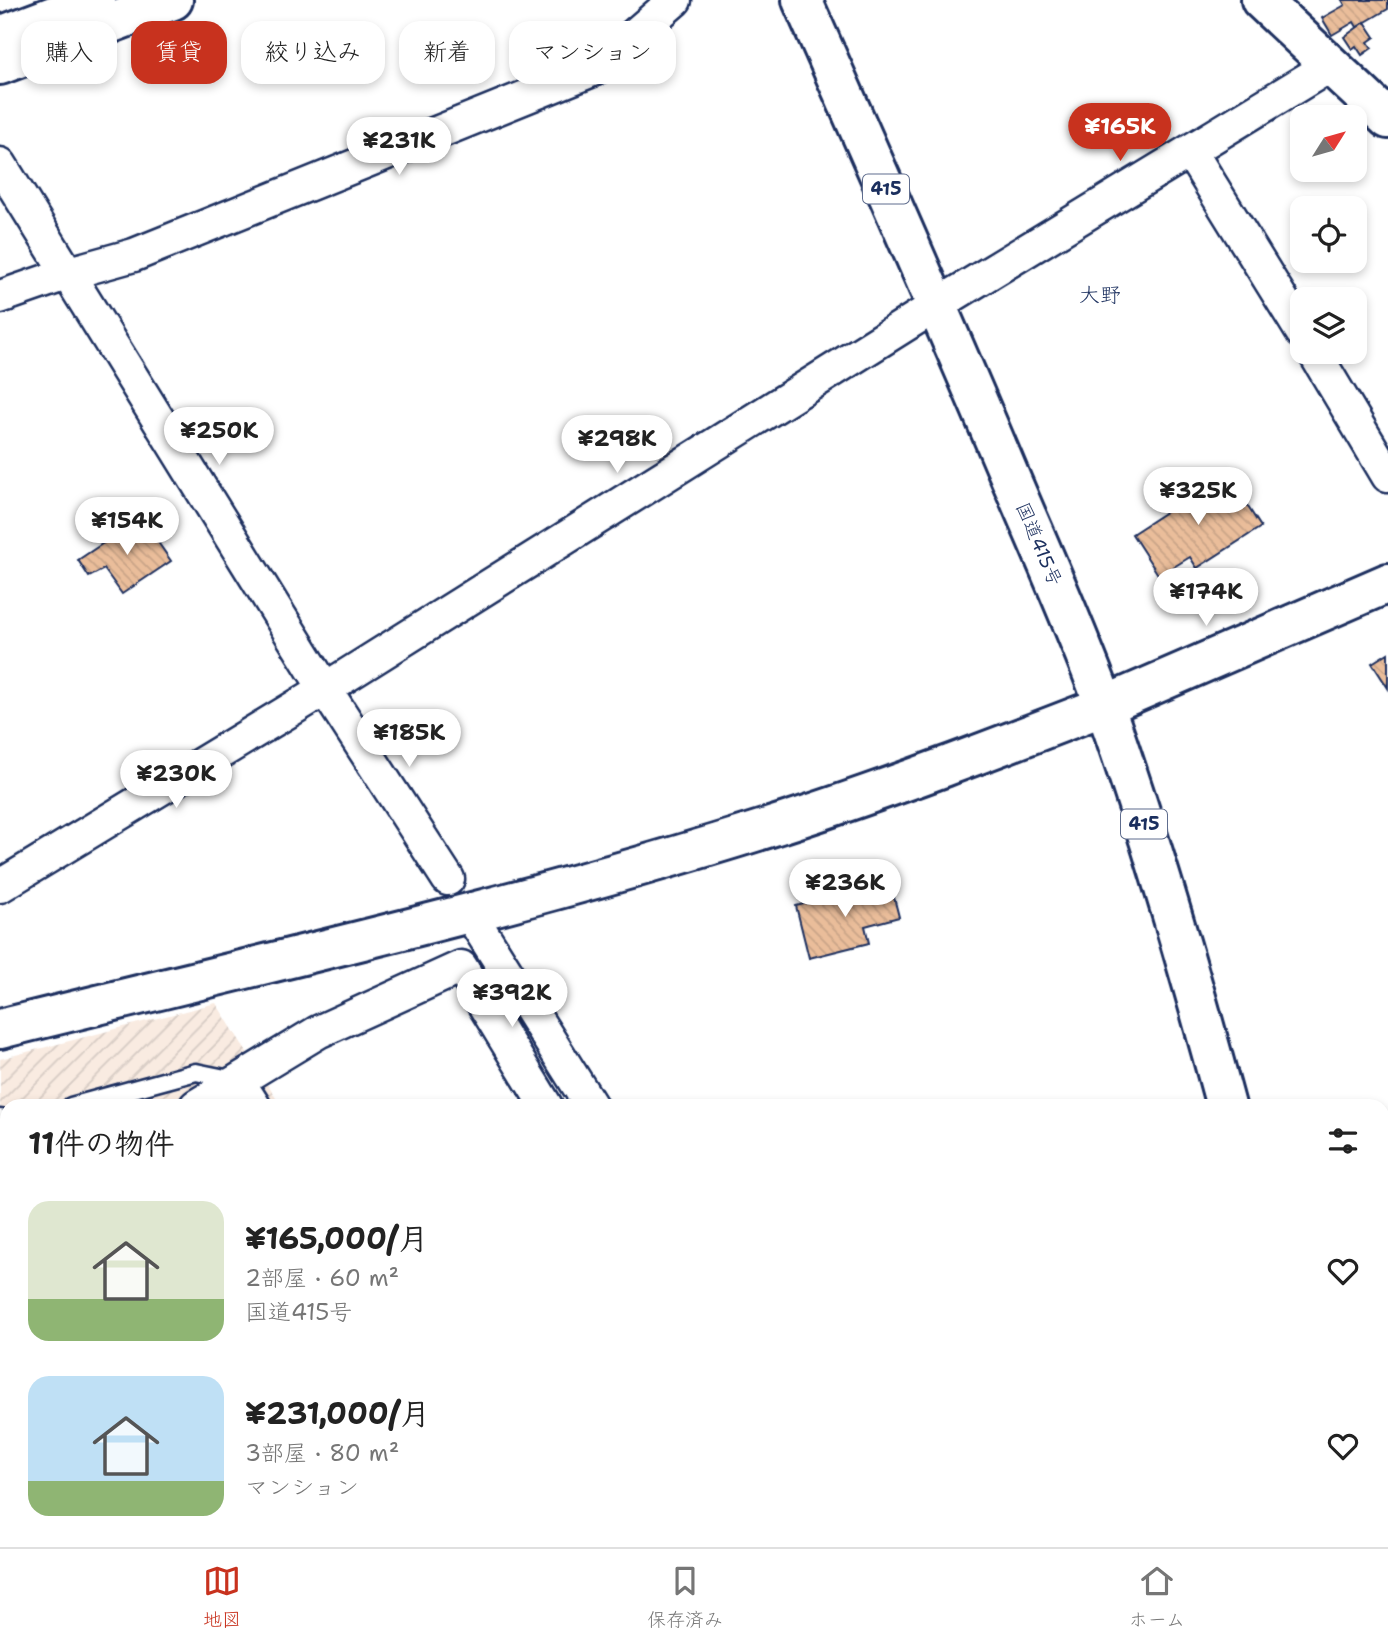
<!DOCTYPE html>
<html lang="ja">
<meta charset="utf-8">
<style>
body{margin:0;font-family:"Shantell Sans","Klee One",sans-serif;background:#f2f2f2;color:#222;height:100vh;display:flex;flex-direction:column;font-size:26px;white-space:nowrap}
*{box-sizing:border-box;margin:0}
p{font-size:23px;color:#767676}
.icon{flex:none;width:38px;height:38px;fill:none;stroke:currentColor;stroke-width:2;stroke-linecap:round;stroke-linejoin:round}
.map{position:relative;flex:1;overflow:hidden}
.side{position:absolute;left:0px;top:1099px;width:1390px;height:448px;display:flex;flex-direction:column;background:#fff;border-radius:21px 21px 0 0;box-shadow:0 4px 10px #0003}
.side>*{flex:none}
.banner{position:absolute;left:21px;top:21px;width:700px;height:63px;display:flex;gap:14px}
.needle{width:46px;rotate:53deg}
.tools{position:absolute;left:1290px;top:105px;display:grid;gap:14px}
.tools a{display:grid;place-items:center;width:77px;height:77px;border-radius:14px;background:#fff;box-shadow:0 4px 10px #0003;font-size:35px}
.price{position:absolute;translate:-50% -60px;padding:0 16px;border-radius:24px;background:#fff;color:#222;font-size:23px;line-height:46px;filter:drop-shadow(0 2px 4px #0008)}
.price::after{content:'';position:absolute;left:50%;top:42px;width:21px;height:16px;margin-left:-10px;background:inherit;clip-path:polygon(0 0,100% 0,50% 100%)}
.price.selected{background:#c8321e;color:#fff}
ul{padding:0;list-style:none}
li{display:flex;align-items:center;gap:21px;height:175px;padding:0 28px}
li span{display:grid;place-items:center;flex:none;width:196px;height:140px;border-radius:21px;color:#555}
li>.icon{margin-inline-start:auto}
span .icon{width:84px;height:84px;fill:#fffc;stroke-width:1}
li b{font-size:30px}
h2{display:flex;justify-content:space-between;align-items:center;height:84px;padding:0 28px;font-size:30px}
.pill{padding:0 24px;border-radius:21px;background:#fff;box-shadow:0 4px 10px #0003;font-size:24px;line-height:63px}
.pill.selected{background:#c8321e;color:#fff}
.menu{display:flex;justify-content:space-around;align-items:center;height:98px;border-top:2px solid #e0e0e0;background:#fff;font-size:19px;color:#767676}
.menu a{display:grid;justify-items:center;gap:4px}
.menu .selected{color:#c8321e}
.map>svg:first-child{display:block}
.industrial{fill:url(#industrial-furrows)}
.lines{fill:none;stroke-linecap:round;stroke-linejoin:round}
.stream{stroke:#598dae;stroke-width:10}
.building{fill:url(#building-back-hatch);stroke:#1b2f5e;stroke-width:2}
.lane-casing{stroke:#1b2f5e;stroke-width:21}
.street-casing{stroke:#1b2f5e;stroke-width:37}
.secondary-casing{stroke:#1b2f5e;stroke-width:44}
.highway-casing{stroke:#1b2f5e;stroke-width:44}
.lane{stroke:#fff;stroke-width:16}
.street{stroke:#fff;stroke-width:32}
.secondary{stroke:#fff;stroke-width:38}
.highway{stroke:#fff;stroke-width:38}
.labels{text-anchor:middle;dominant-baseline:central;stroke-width:5;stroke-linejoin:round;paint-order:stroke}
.shield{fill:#fff;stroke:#5f6d8e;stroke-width:2}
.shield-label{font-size:18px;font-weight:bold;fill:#1b2f5e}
.street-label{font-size:19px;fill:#1b2f5e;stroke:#fff}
.neighbourhood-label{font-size:21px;fill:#1b2f5e;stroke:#fff}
</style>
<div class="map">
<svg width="1388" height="1547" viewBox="0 0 1388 1547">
<defs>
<pattern id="industrial-furrows" width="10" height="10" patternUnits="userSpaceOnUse" patternTransform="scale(1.75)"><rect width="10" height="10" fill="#f9ebe1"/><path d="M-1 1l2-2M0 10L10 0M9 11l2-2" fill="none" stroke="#d5cac3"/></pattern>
<pattern id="building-back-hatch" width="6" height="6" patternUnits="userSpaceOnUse" patternTransform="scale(1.75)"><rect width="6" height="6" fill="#eabd9a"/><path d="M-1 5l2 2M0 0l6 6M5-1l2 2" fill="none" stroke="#c8a387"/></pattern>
</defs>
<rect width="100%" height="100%" fill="#fff"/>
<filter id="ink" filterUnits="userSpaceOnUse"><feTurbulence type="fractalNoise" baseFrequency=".0143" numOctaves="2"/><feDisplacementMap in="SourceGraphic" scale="14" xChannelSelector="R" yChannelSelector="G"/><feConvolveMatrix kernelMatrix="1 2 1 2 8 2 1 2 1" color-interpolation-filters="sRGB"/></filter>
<g filter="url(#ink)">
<path class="industrial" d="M216,1003L281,1106H7V1540H842L847,1547H0V1059Z"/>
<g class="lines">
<path class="stream" d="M0,1449L7,1454
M143,1540L154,1547"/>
</g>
<path class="building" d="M1342,0H1388V9L1357,27L1354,22L1332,35L1322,18L1345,5Z
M1365,22L1375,37L1368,42L1372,48L1362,55L1356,46L1352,49L1344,37Z
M1226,473L1261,527L1197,568L1190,557L1159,576L1132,534Z
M141,518L171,561L122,594L104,569L89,577L78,560Z
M1388,653V688L1372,663Z
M890,882L899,917L865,926L869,943L809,958L796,906Z
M7,1262V1295L0,1284V1267Z
M0,1478L7,1485V1540H75L82,1547H0Z
M216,1540H304L309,1547H222Z
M373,1540H494L499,1547H377Z
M1073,1540H1090L1095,1547H1063Z"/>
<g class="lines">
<g class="lane-casing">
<path id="lane" d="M71,1106L196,1072L235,1080
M0,1173L7,1169"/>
</g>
<g class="street-casing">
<path id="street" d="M1190,151L1302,332
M0,164L325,689L448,879
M0,297L69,273L134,255L595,69L675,0
M1314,352L1388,476
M0,886L325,689L937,305L1331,65
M477,925L591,1106
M238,1081L254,1106
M196,1106L318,1032L461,967L546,1106
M0,1126L7,1138
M1382,1226L1388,1223
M529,1540L533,1547
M882,1547L892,1540"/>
</g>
<g class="secondary-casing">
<path id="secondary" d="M1261,0L1388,119
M1104,706L1388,583"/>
</g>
<g class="highway-casing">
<path id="highway" d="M802,0C871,156 941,313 1007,470C1040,548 1076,627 1105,707C1151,838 1190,972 1226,1106
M0,36L96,0
M0,65L173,0
M0,1029C262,964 526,905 783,823C892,788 998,747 1104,706
M1324,1540L1325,1547"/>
</g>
<use href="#lane" class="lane"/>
<use href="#street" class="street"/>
<use href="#secondary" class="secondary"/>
<use href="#highway" class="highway"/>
</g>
</g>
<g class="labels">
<g class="shield">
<rect x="863" y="174.5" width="46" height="29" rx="5"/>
<rect x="1121" y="809.5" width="46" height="29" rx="5"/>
</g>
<g class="shield-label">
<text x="886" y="189">415</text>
<text x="1144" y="824">415</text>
</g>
<g class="street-label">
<text transform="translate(1039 544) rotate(67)">国道415号</text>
</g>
<g class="neighbourhood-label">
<text x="1100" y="295">大野</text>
</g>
</g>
</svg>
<div class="tools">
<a><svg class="needle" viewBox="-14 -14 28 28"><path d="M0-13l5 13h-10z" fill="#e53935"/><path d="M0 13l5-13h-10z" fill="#767676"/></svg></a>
<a><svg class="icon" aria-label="locate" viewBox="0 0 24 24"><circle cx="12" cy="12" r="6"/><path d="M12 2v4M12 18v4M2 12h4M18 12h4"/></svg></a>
<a><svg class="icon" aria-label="layers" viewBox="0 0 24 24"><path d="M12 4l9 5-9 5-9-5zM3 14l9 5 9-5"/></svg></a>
</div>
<b class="price selected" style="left:1120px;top:163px">¥165K</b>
<b class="price" style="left:399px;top:177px">¥231K</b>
<b class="price" style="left:219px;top:467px">¥250K</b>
<b class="price" style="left:617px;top:475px">¥298K</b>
<b class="price" style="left:1198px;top:527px">¥325K</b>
<b class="price" style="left:127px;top:557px">¥154K</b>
<b class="price" style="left:1206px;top:628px">¥174K</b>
<b class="price" style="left:409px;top:769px">¥185K</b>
<b class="price" style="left:176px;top:810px">¥230K</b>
<b class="price" style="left:845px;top:919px">¥236K</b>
<b class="price" style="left:512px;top:1029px">¥392K</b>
<div class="banner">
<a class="pill">購入</a>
<a class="pill selected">賃貸</a>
<a class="pill">絞り込み</a>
<a class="pill">新着</a>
<a class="pill">マンション</a>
</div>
<section class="side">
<h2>11件の物件<svg class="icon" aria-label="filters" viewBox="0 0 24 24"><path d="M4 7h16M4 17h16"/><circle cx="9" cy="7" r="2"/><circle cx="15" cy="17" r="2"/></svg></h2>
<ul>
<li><span style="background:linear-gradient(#dfe7d0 70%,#8fb573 0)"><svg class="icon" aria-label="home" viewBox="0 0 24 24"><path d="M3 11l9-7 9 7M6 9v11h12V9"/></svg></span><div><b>¥165,000/月</b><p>2部屋 · 60 m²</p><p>国道415号</p></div><svg class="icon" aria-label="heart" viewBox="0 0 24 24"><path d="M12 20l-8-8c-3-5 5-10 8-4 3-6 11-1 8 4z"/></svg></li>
<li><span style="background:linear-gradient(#bfe0f5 75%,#8fb573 0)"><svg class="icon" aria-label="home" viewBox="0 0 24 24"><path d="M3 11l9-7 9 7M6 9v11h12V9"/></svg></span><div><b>¥231,000/月</b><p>3部屋 · 80 m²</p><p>マンション</p></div><svg class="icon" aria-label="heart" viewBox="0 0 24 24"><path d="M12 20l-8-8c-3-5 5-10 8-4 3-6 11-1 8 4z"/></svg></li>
</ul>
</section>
</div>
<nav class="menu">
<a class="selected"><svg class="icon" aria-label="map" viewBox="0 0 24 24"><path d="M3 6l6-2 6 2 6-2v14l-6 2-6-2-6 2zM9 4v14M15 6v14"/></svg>地図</a>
<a><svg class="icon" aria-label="saved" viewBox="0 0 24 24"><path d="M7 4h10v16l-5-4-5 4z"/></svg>保存済み</a>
<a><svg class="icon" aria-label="home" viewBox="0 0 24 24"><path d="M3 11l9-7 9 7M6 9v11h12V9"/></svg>ホーム</a>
</nav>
